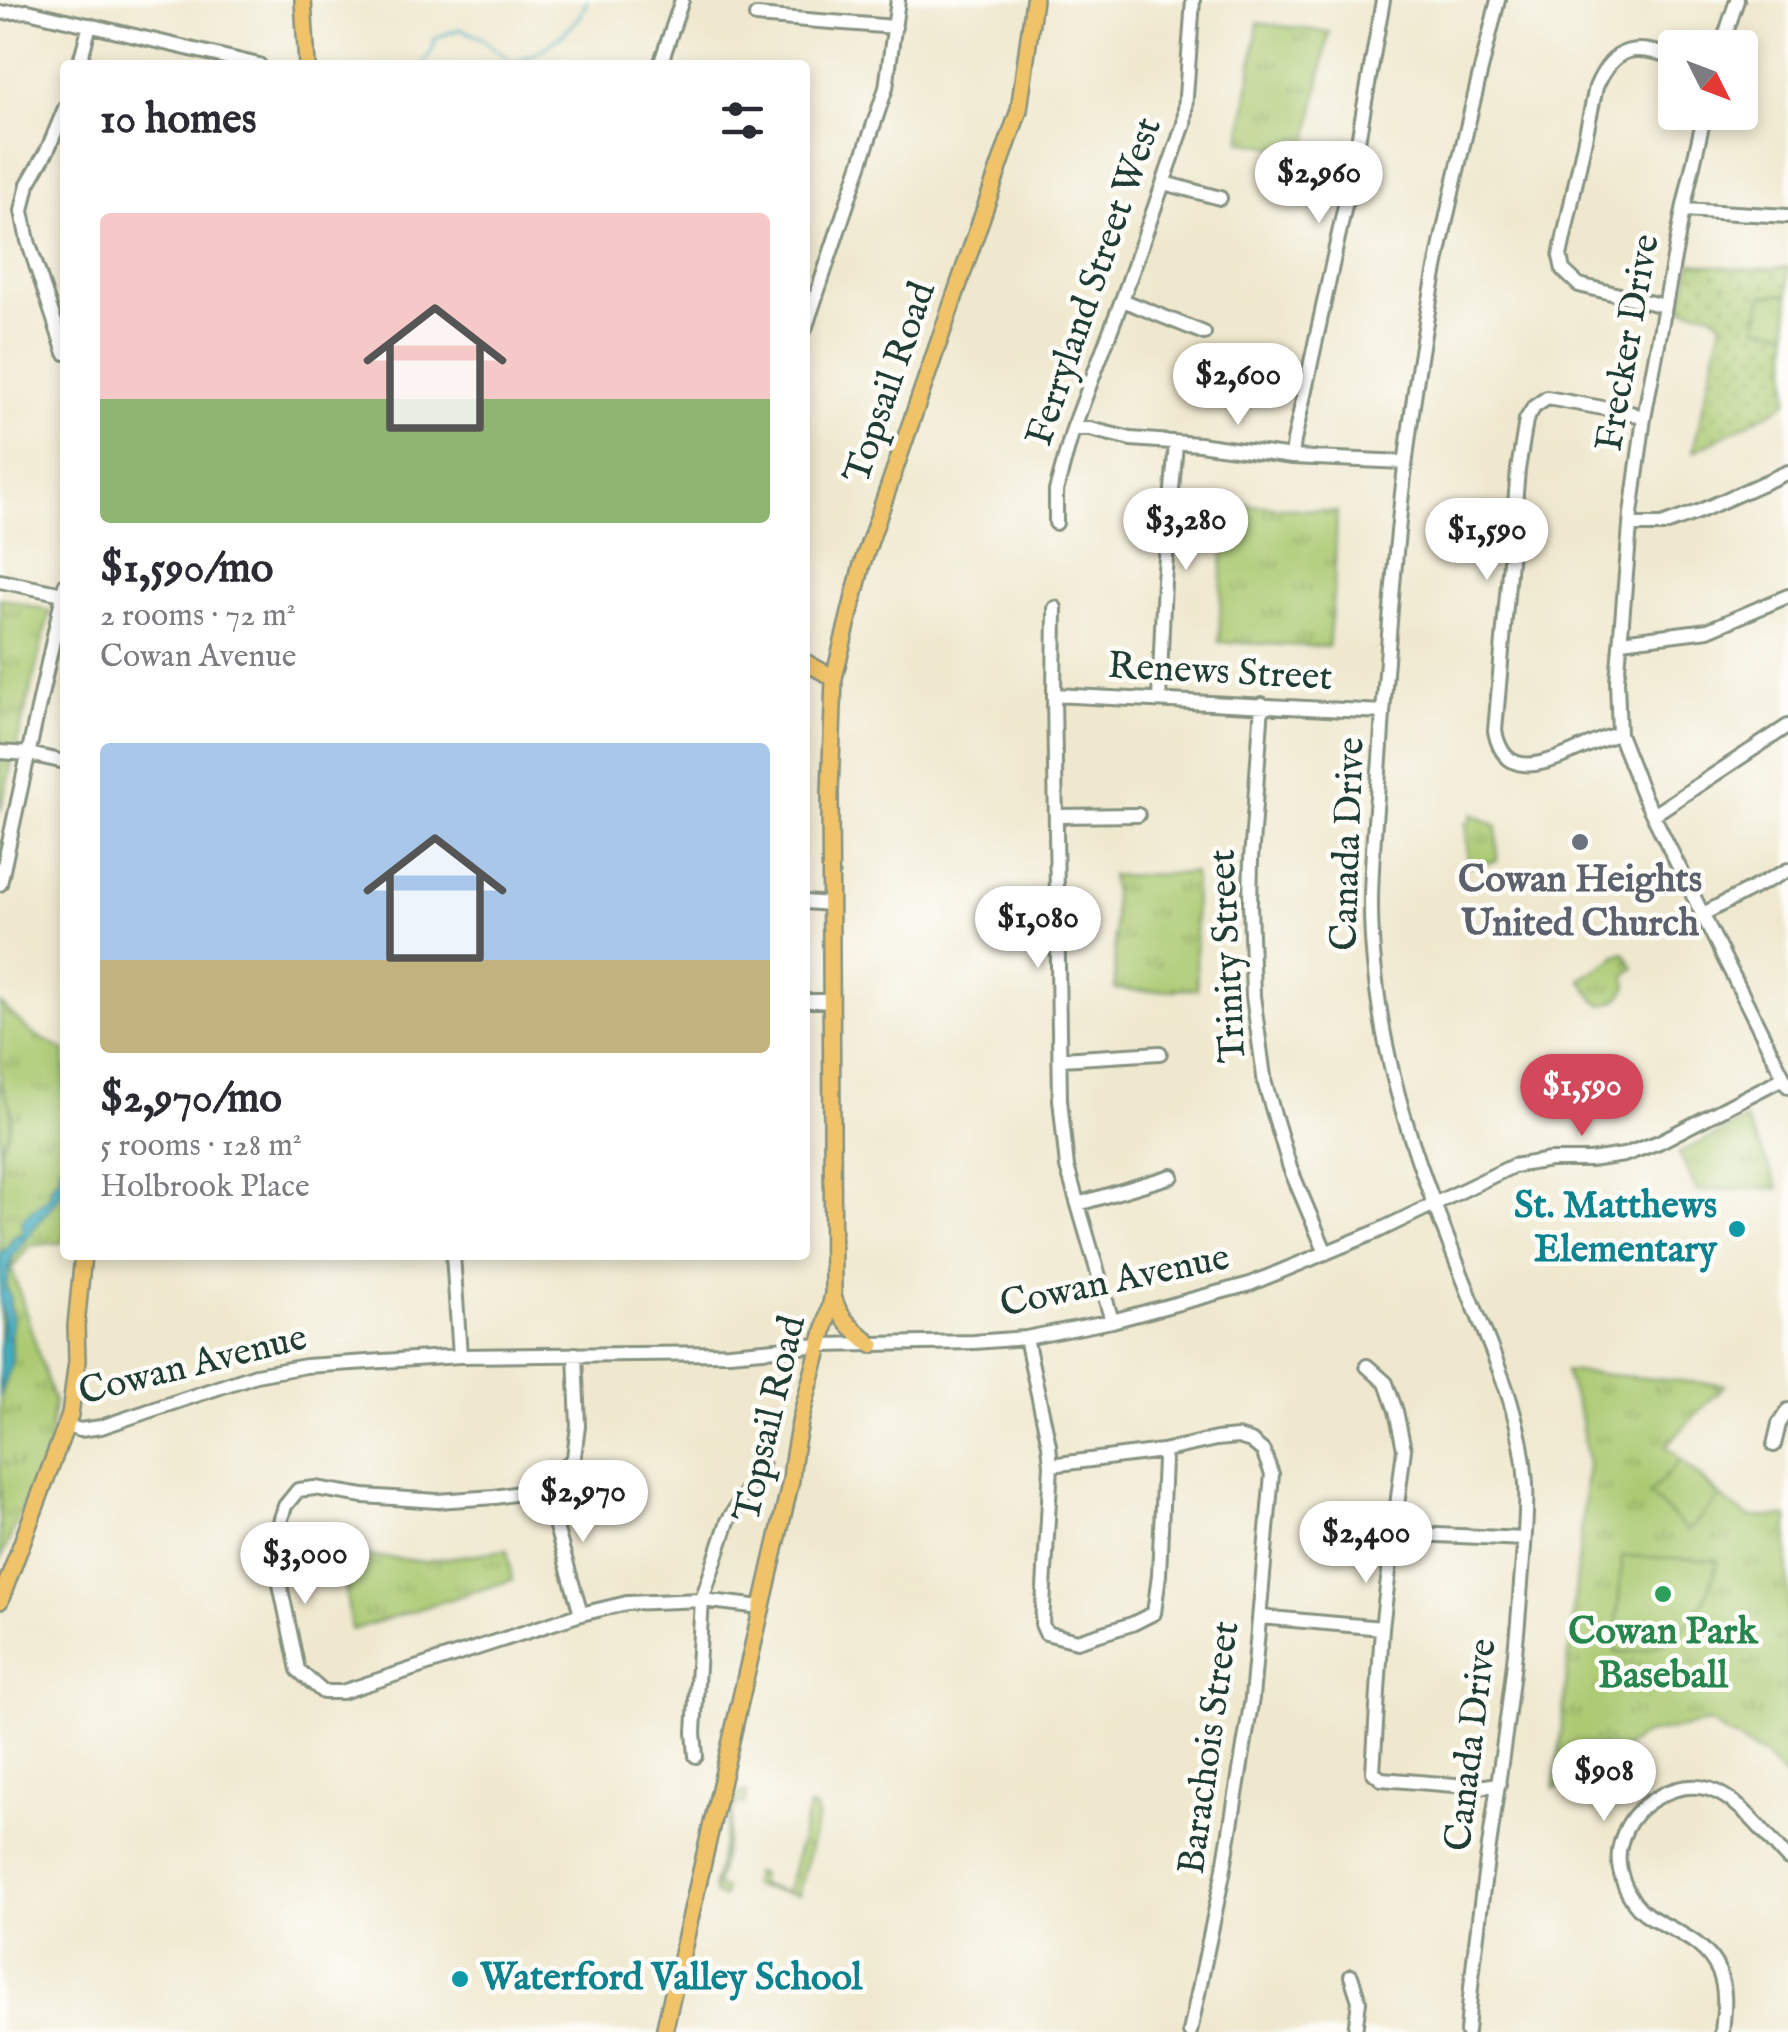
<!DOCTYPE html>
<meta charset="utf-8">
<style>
body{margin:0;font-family:"IM FELL English",serif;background:#f2f2f3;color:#2b2b33;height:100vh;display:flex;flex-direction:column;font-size:38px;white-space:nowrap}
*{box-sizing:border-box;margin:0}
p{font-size:32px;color:#7c7c81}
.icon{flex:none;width:55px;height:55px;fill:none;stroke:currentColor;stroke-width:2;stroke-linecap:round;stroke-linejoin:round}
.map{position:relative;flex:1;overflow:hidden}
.panel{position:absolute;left:60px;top:60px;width:750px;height:1200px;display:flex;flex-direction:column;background:#fff;border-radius:10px;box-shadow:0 5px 15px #0003}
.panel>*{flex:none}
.needle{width:65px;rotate:132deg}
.tools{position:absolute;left:1658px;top:30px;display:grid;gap:20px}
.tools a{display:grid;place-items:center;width:100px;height:100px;border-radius:10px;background:#fff;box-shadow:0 5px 15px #0003;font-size:50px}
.price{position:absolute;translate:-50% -85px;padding:0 22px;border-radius:35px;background:#fff;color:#222;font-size:32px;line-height:65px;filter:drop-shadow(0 2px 5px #0008)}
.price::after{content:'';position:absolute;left:50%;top:60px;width:30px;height:22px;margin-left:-15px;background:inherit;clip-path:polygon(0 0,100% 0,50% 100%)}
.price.current{background:#d1495b;color:#fff}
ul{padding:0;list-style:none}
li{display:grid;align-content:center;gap:20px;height:530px;padding:0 40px}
li span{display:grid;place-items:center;height:310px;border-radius:10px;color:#555}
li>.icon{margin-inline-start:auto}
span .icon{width:180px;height:180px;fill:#fffc;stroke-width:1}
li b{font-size:42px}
h2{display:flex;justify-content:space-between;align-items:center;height:120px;padding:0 40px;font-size:42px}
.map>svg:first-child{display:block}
.grass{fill:url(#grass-dots);stroke:#658453;stroke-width:2.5}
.park{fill:url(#park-tufts);stroke:#658453;stroke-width:2.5}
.garden{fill:#abca72;stroke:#658453;stroke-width:2.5}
.water{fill:url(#water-ripples);stroke:#32767c;stroke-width:2.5}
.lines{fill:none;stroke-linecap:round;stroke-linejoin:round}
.stream{stroke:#45afc3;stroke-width:2.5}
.minor-casing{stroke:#879281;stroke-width:18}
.major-casing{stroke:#879281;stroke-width:20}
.minor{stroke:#fff;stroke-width:12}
.major{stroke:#f0c369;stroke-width:15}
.worship-dot{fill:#6b7280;stroke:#fdfcf7;stroke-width:4}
.culture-dot{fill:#0f9aa8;stroke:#fdfcf7;stroke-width:4}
.leisure-dot{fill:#2e9e5b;stroke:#fdfcf7;stroke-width:4}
.labels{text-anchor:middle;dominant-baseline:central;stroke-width:9;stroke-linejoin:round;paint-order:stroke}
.street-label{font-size:38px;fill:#1f3d34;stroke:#fdfcf7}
.worship-label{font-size:38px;font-weight:bold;fill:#5b616d;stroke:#fdfcf7}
.culture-label{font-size:38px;font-weight:bold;fill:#0d838f;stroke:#fdfcf7;text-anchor:end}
.leisure-label{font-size:38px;font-weight:bold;fill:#27864d;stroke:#fdfcf7}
</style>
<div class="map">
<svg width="1788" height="2032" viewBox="0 0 1788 2032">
<defs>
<pattern id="grass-dots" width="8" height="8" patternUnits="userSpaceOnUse" patternTransform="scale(2.5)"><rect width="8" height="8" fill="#abca72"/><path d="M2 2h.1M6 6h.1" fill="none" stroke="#8ba55e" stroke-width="1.8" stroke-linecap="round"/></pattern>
<pattern id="park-tufts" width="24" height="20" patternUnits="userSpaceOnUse" patternTransform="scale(2.5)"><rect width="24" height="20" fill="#abca72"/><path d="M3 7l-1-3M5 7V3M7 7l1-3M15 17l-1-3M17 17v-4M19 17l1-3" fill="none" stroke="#8ba55e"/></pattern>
<pattern id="water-ripples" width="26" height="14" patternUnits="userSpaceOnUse" patternTransform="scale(2.5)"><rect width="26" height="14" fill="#45afc3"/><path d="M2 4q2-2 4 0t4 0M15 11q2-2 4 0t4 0" fill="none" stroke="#39909f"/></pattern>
</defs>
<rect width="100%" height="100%" fill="#fdfcf7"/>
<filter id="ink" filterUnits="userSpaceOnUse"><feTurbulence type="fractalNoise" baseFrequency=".01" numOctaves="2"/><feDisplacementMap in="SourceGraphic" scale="20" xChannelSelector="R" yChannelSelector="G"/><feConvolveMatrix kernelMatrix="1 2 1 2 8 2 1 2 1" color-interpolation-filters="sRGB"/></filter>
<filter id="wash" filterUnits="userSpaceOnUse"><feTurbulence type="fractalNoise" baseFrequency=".0048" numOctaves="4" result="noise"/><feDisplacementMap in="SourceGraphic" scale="40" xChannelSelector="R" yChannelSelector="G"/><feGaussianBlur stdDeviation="2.25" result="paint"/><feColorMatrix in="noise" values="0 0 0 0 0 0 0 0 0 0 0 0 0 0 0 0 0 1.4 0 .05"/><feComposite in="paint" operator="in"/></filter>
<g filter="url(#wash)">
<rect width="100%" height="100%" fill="#efe8ce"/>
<path class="grass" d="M1692,263L1749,270L1788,267V401L1781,406L1693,452L1722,322L1709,312L1681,308Z
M740,1792L747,1793L745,1803L735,1804L716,1886L725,1889L723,1898L715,1895L713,1887L733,1802Z
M809,1807L817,1810L818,1817L798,1895L754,1887L752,1883L754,1872L761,1874L759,1885L787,1892Z"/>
<path class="park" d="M1258,23L1329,32L1306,153L1241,141Z
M1786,294L1788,297V331L1757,327L1763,296Z
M1225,503L1337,512L1334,587L1328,647L1219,642Z
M0,598L50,611L0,812Z
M1472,814L1497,826V861L1468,866L1466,822L1471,821Z
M1194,873L1197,989L1148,991L1115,989L1114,907L1111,876Z
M1624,952L1634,968L1625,976L1628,986C1622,998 1615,1003 1602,1005L1595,1001L1581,979L1613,959L1614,956Z
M0,1003L30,1032L65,1051V1242L29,1246L12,1269L54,1402L47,1452L0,1561Z
M1746,1120L1779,1188L1697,1191L1679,1153Z
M1565,1371L1725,1385L1666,1446L1728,1503L1750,1517H1788V1782L1767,1758L1709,1723L1645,1734L1598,1766L1625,1795L1622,1798L1596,1776L1554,1789L1560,1743L1588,1463L1580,1415Z
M507,1550L512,1580L351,1630L341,1554L424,1561Z"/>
<path class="garden" d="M0,1081C12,1111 17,1119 0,1149Z
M1681,1460L1720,1497L1688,1531L1649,1494Z
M1622,1556L1717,1560C1709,1611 1670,1657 1615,1652Z"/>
<path class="water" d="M65,1158V1188L12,1257L6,1287L10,1296V1311L13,1316L10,1336L12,1354L11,1365L0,1397V1350L3,1318L0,1303V1253L8,1247L12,1238L23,1230L21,1223C27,1210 41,1206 50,1195V1187L61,1174L59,1167Z"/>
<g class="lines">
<path class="stream" d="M423,65L433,49L435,38L460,29L480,37L513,63C542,53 577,30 587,0"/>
</g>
</g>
<g filter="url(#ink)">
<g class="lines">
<g class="minor-casing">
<path id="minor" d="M0,13L28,11L259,65
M756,16L895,27
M1721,48L1737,0
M79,65L90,25
M660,65L682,0
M65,108L48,149L28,184L22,211L28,241L65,353
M1705,112L1683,210L1644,418L1631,514L1617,681L1619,734L1644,797L1788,1086
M1164,183L1220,198
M1683,210L1788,216
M1122,300L1204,333
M1664,306L1579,285L1563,270L1560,256L1596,87C1614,45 1635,44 1675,58
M805,329L886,88L898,0
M1073,429H1090L1131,439L1199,444L1292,457L1405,462
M1292,457L1294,441L1354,164L1383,0
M1056,523V491L1073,429L1122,300L1184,124L1193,0
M1631,525H1662L1698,512L1788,472
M0,581L63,594
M1055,608L1054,695L1060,1099L1067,1167L1112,1321
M1621,641L1708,630L1788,596
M1054,695L1383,712
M1159,700L1164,581L1176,444
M1262,704L1251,860L1250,904L1253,996L1265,1084L1290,1168L1326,1253
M1619,734C1580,742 1508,800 1495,731L1518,470L1526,420L1534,407L1547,398L1631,413L1644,418
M0,752L29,754L65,762
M1653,815L1788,726
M1056,816L1138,815
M0,884L65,585
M805,902L830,904
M1703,914L1788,870
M805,1001H831
M1061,1059L1160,1053
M1078,1204L1172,1176
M453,1255L460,1356
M1026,1338L1049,1445L1051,1465L1042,1624L1046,1633L1077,1641L1132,1624L1154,1613L1159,1575L1164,1460L1162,1451
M575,1354L578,1426L574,1457L557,1478L545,1489L495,1497L437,1501L364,1496L315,1488L298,1490L285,1506L279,1525L276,1565L298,1670L323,1692H342L581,1614L627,1603L702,1600L761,1607
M1367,1366L1386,1383L1396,1411L1404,1449L1382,1628L1373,1772L1381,1779L1479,1787L1499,1784
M67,1426L80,1430L101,1427L256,1375L306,1366L460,1356L729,1353L822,1345L974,1342L1026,1338L1112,1321L1250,1284L1376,1232L1513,1166L1550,1160H1590L1624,1155L1659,1142L1783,1078
M1774,1445L1779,1424L1788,1410
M1051,1465L1162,1451L1216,1439L1238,1437L1251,1441L1263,1451L1272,1474L1252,1698L1223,1874L1190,2032
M545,1489L581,1614
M1394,1533L1524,1539
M1260,1617L1382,1628
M696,1756L694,1732L702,1600L728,1521L762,1464
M1351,1976L1359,2001L1355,2032
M1467,2032C1478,1887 1509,1744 1520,1598C1522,1561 1528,1522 1526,1484C1522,1415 1495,1359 1470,1296C1435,1208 1400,1122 1383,1029C1376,989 1371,946 1371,905C1371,846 1379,787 1382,728C1391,601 1401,472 1422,346C1441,229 1470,115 1498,0
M1722,2032C1724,2012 1727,1991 1719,1972C1706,1941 1675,1932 1649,1916C1627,1902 1613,1866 1621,1842C1627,1821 1639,1807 1658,1797C1674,1788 1691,1784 1709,1789C1742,1800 1765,1835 1788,1859"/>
</g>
<g class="major-casing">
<path id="major" d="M303,0L307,65
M805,662L834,678
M833,1295C838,1318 854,1330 872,1345
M0,1601L70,1415L77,1361L76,1326L83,1255
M664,2032L791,1480C796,1417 820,1356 833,1294L830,793L834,678L862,564L1019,110L1034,0"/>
</g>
<use href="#minor" class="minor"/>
<use href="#major" class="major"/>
</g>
</g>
<circle class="worship-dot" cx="1580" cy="842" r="10"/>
<g class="culture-dot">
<circle cx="1737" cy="1229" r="10"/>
<circle cx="460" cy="1979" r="10"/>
</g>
<circle class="leisure-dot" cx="1663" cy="1594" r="10"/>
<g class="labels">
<g class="street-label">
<text transform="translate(1095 282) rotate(-71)">Ferryland Street West</text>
<text transform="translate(1629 343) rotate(-80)">Frecker Drive</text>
<text transform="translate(891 383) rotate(-71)">Topsail Road</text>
<text transform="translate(1220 673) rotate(3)">Renews Street</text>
<text transform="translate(1349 844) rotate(-88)">Canada Drive</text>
<text transform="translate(1229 956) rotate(-93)">Trinity Street</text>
<text transform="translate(1115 1282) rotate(-12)">Cowan Avenue</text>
<text transform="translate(193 1366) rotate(-14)">Cowan Avenue</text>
<text transform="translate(771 1419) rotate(-77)">Topsail Road</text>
<text transform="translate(1472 1745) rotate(-83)">Canada Drive</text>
<text transform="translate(1210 1748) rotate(-82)">Barachois Street</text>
</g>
<g class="worship-label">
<text x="1580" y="881">Cowan Heights<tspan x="1580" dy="44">United Church</tspan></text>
</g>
<g class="culture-label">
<text x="1717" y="1207">St. Matthews<tspan x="1717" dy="44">Elementary</tspan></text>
<text x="480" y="1979" text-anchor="start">Waterford Valley School</text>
</g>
<g class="leisure-label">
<text x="1663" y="1633">Cowan Park<tspan x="1663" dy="44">Baseball</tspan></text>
</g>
</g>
</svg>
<div class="tools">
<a><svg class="needle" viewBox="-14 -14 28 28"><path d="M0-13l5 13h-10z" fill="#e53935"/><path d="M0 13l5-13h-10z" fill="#7c7c81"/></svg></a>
</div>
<b class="price" style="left:1319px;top:226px">$2,960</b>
<b class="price" style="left:1238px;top:428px">$2,600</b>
<b class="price" style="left:1186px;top:573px">$3,280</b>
<b class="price" style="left:1487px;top:583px">$1,590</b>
<b class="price" style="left:1038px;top:971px">$1,080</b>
<b class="price current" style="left:1582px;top:1139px">$1,590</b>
<b class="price" style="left:583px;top:1545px">$2,970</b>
<b class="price" style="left:1366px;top:1586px">$2,400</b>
<b class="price" style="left:305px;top:1607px">$3,000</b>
<b class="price" style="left:1604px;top:1824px">$908</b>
<section class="panel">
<h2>10 homes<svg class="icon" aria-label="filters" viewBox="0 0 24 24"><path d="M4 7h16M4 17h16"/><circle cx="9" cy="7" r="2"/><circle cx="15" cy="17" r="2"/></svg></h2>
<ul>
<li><span style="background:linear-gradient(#f6c9c9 60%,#8fb573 0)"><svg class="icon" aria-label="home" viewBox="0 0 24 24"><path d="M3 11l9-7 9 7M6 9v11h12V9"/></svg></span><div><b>$1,590/mo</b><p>2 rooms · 72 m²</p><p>Cowan Avenue</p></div></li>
<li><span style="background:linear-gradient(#a9c7e8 70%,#c2b280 0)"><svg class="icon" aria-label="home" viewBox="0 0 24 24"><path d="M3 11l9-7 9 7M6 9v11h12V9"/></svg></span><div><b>$2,970/mo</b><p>5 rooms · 128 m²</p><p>Holbrook Place</p></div></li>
</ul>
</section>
</div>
